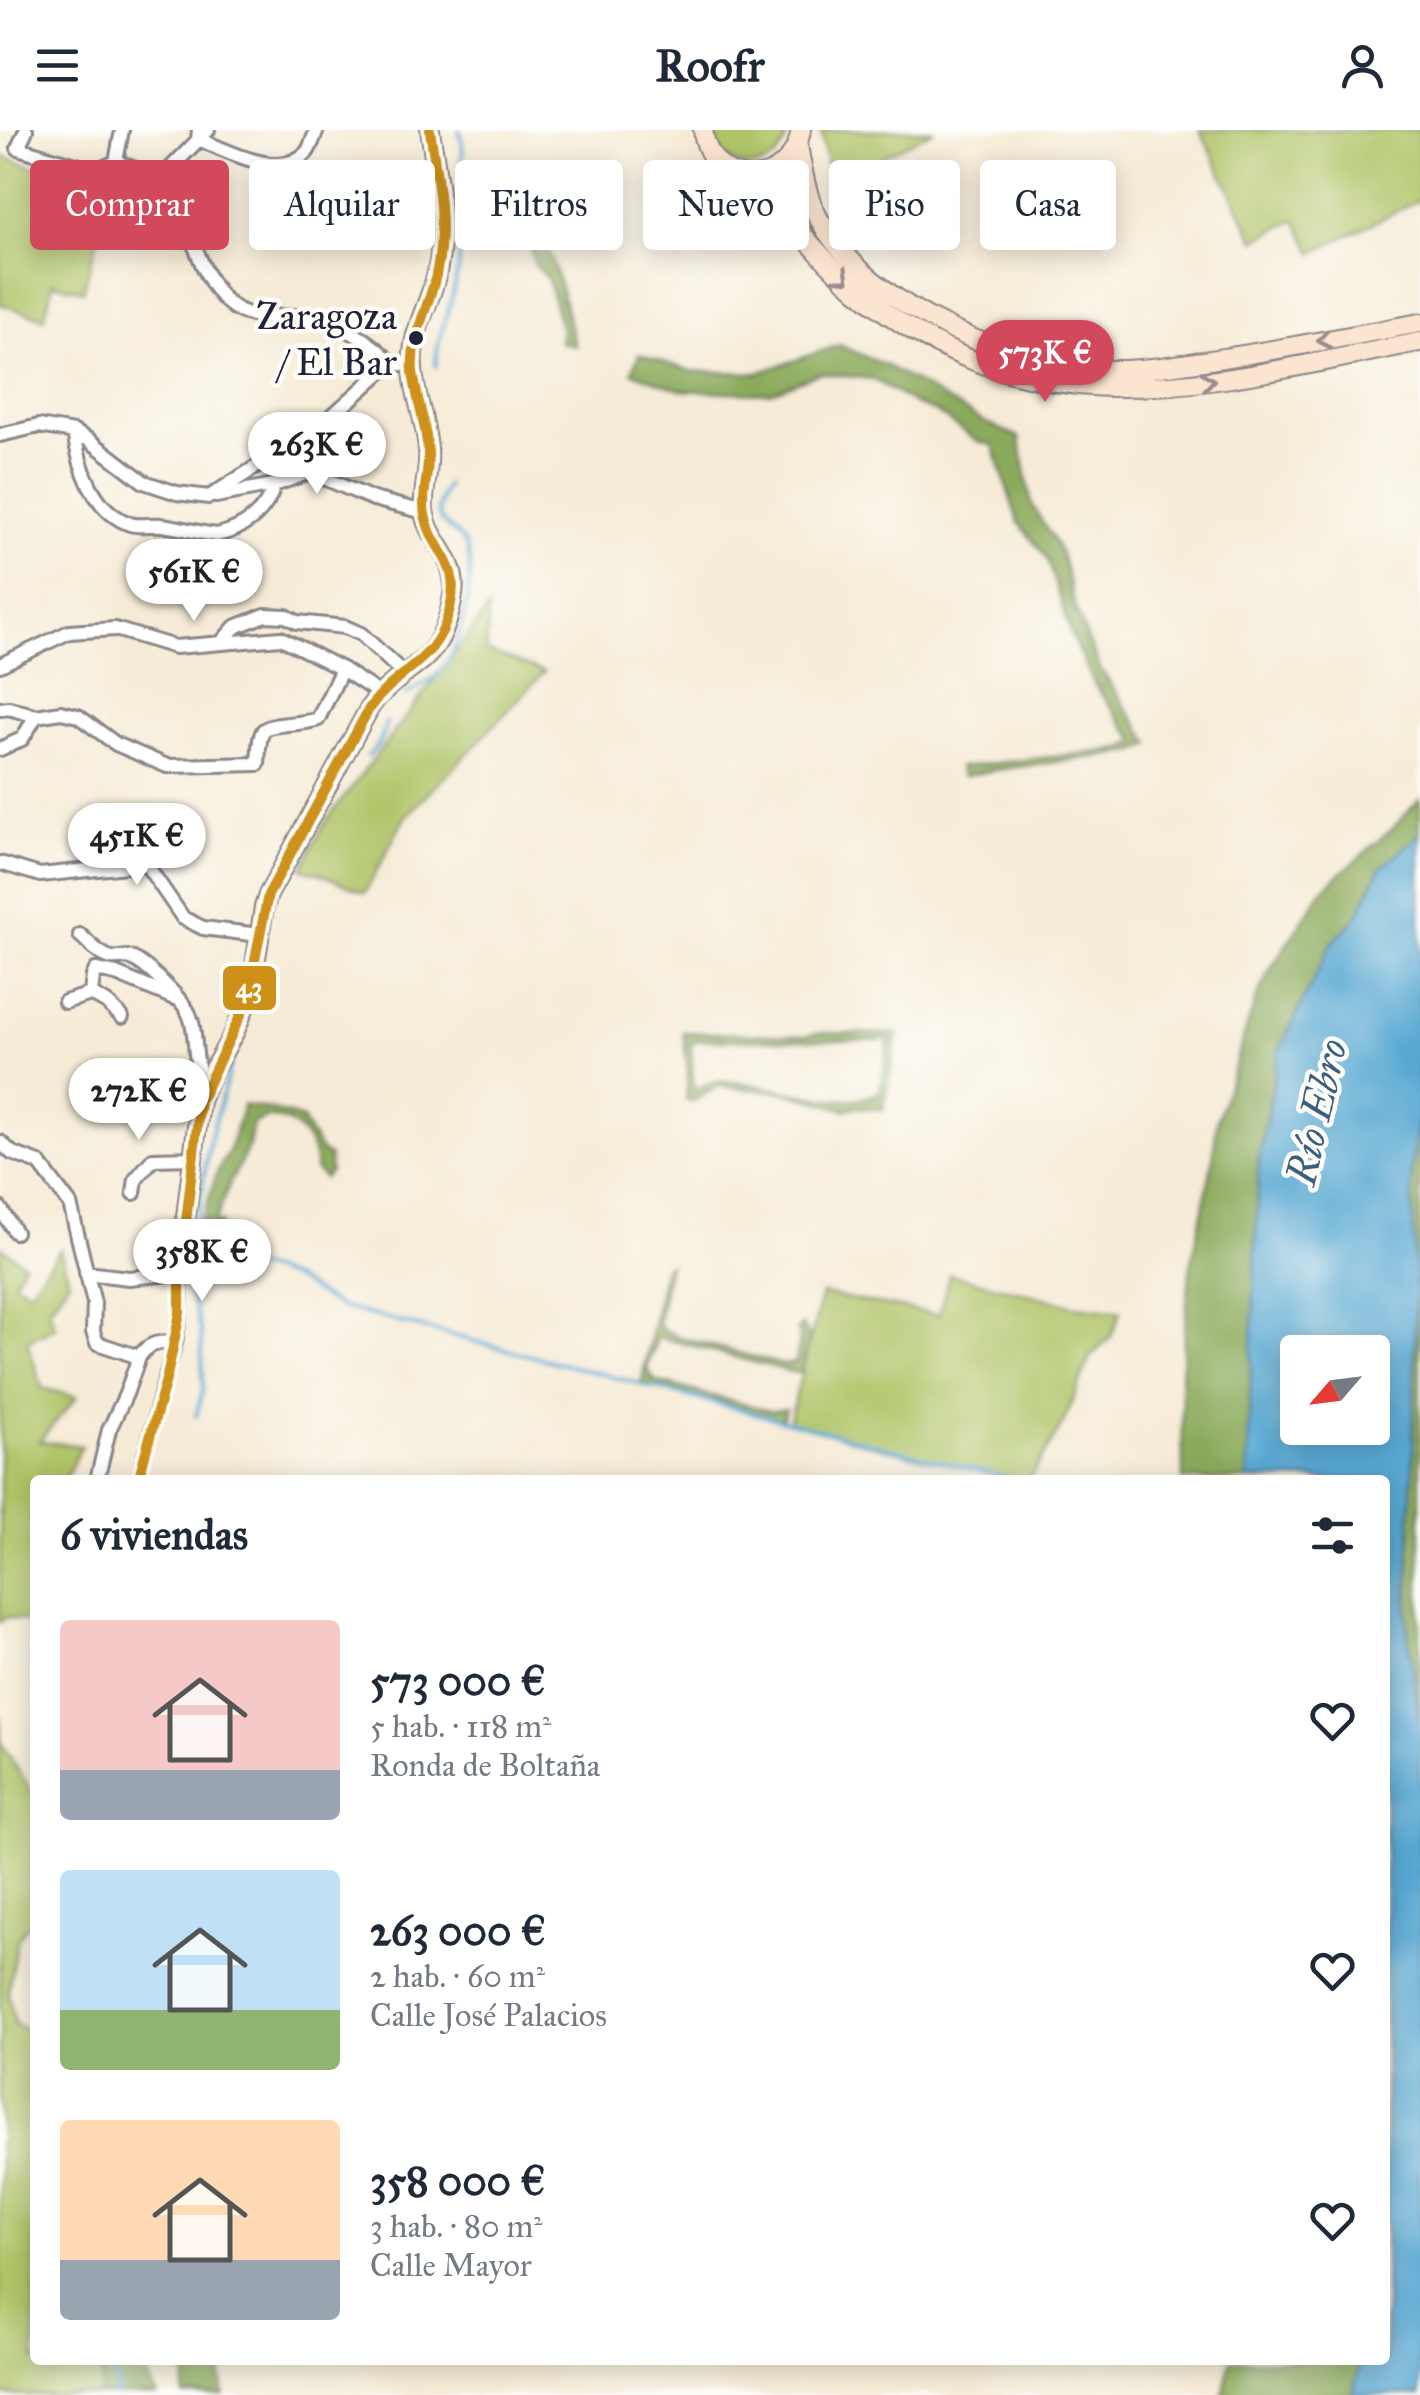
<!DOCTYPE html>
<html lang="es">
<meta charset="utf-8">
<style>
body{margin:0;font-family:"IM FELL Great Primer",serif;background:#f2f2f3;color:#1f2937;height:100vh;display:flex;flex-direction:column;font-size:38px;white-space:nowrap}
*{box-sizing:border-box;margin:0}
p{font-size:32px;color:#747a83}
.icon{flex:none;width:55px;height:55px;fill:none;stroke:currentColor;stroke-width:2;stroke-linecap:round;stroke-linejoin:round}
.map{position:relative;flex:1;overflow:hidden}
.sheet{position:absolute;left:30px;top:1345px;width:1360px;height:890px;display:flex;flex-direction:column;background:#fff;border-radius:10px;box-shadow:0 5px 25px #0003}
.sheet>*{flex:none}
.guide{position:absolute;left:30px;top:30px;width:1360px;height:90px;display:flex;gap:20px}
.needle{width:65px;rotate:242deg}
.buttons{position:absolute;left:1280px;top:1205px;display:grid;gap:20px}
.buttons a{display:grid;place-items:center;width:110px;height:110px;border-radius:10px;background:#fff;box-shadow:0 5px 25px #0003;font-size:50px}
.price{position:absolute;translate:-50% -85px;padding:0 22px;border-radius:35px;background:#fff;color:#222;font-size:32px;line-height:65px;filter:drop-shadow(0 2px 5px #0008)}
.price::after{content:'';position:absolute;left:50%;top:60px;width:30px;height:22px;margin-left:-15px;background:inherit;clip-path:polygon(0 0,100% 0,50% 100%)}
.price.on{background:#d1495b;color:#fff}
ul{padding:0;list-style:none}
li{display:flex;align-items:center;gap:30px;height:250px;padding:0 30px}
li span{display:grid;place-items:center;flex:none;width:280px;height:200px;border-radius:10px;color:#555}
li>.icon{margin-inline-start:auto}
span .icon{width:120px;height:120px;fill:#fffc;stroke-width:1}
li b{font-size:42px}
h2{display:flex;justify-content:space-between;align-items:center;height:120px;padding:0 30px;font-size:42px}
.chip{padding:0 35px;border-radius:10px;background:#fff;box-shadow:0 5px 25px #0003;font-size:35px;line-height:90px}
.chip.on{background:#d1495b;color:#fff}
header{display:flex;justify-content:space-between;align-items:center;height:130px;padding:0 30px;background:#fff;font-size:45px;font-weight:700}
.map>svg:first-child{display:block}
.green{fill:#b0c468;stroke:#697352;stroke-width:2.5}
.forest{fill:#8caa5c;stroke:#57664c;stroke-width:2.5}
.water{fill:#59a8d3;stroke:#3e6587;stroke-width:2.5;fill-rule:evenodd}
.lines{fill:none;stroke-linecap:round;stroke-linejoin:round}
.stream{stroke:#59a8d3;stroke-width:4}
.street-casing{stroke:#8c8688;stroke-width:18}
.secondary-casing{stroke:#8c8688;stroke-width:22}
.street{stroke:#fff;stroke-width:12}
.secondary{stroke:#fce5d0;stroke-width:18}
.bus-1-casing{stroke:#fdfcf7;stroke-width:18}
.bus-1{stroke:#cd911a;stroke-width:10}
.oneway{stroke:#9a8d8d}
.bus-dot{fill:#22223b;stroke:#fdfcf7;stroke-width:4}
.labels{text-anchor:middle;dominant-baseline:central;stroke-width:9;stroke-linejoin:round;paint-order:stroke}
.bus-label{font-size:38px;fill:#22223b;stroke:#fdfcf7;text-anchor:end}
.water-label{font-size:42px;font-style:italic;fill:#3b5e7f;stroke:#fdfcf7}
.line-badge{stroke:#fdfcf7;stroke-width:4}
.badge-label{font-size:28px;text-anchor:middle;font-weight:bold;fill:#fff}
</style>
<header><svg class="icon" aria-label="menu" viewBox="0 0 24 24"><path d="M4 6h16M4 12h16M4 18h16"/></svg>Roofr<svg class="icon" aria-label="person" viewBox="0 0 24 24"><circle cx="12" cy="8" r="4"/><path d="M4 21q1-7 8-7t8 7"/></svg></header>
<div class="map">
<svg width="1420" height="2265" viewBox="0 0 1420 2265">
<rect width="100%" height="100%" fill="#fdfcf7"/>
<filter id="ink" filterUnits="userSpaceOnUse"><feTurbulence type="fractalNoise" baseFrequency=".01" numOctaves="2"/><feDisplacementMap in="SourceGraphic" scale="20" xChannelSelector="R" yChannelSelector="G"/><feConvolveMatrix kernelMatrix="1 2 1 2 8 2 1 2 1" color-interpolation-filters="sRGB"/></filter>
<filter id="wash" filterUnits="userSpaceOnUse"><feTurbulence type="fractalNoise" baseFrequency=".0048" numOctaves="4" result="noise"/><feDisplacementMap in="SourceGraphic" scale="40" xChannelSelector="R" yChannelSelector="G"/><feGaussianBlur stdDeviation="2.25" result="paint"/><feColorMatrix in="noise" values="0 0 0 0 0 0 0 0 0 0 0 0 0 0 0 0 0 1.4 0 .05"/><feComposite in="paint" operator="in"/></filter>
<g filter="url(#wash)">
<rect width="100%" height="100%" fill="#f6ebd6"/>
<path class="green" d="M714,0H788C782,49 720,49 714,0Z
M821,0H934L830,54Z
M1200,0H1420V69L1313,123L1296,90L1255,110Z
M0,26L112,60L83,161L50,152L54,154L44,188L0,174Z
M489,478L486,521L544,542L469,622L405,687L365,763L319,743L302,739L323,695Z
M0,1116L24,1133L14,1151L29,1161L60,1119L69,1150L49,1179L55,1197L27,1211L42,1258L77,1267L39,1311L82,1316L64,1350H35V1493L7,1487L0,1492Z
M949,1144L1076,1176L1121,1181L1111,1207L1090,1227L1064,1292L1029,1350H1014L905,1324L789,1292L822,1164L939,1185Z
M0,1585L1,1613L35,1667V1786L17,1810L8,1861L15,1895L30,1900L35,1894V2230H102L101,2265H0Z"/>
<path class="forest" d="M487,75L529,83C553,115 565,177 575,216L560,212L561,200L548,149L535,135L524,94L507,90L487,93L483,81Z
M839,215L887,236L988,294L1019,307L1032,375L1061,423L1076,480L1099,537L1151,614L1134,622L996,640L963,646L959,637L1122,619L1136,611L1096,557L1073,510L1047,429L1018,392L993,315L979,312L936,282L914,274L873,249L820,243L770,263L726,262L680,260L632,242L639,224L691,241L758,243Z
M1420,669V704L1380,739L1355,790L1331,814L1279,921L1259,1028L1247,1350H1183L1181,1243L1190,1140L1213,1030L1217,990L1255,872L1269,841L1324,758L1392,699Z
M683,902L804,906L820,903L898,904L897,910H697L691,915L694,959C701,957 709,952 716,952C761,947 845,986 880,961L888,913H896L883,980L855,977L845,980L789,963L718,956L694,971L686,970L688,942Z
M243,975L273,980L304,989L303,992L321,1021L329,1027L330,1041L324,1048L315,1039C317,1016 296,987 270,988C264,988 259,991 253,993L249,1016L229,1055L214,1096L221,1093L216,1130L199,1129L202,1091L217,1042L229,1021Z
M1420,980V1595L1407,1494L1413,1329L1416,1159L1411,1042Z
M669,1134L658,1191L661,1199L680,1207L784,1235L796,1232L800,1207L797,1200L802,1195L810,1208L801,1243L787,1241L658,1207L647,1238L655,1251L771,1281L786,1279L782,1290L712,1270L641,1255L664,1137Z
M102,2230H147L146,2242L157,2265H101Z
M188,2230H219L224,2265H183Z
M1231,2230H1361L1353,2265H1223Z"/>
<path class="water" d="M1420,704V980L1411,1042L1416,1159L1413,1329L1407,1494L1420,1595V2265H1353L1361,2230H1385V1350H1247L1259,1028L1279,921L1331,814L1355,790L1380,739ZM1298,1222H1372V1298H1298Z"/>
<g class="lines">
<path class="stream" d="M436,236C436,211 446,191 452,167C462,131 461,92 462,55C462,37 465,17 459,0
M405,565C416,558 430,552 439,543C460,522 475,451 468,422C459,390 422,402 447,355
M368,626C379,616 383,607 386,592
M191,1131C226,1133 261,1135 293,1149C309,1157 324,1169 341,1177L1014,1350
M196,1286L203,1259V1248L201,1203L189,1155L191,1131L210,1009L235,918
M104,2230C105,2242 114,2244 118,2254L114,2265"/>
</g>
</g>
<g filter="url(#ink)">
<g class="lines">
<g class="street-casing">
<path id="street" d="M26,0L18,18L96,41L116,32
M122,0L116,32L161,48
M199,0L198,9C226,20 280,51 307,22C311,17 314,6 317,0
M161,48C167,57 173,65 178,75C193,105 204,157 233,177C257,193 283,183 310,187C339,192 371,211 391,233L412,235
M161,48L208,0
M74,302C79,336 93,381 130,394C139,397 152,394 162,395C180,397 198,403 217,405C244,399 267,382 274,355
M0,305L39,296L74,302L89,310L144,352L177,363L209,367L323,294L391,233
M216,366L274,355L310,342L373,369L424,382
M221,513L235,497L265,485L286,486L297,492L345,497L361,504L403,543
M0,535L69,502L115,499L175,517L281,508L342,539L380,564
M0,579L9,578L36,586L61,582L78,586L116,614L167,636L258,634C259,625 258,609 263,601C270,592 305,595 318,589L342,539
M0,619L22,609L36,586
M0,733L40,745L146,734L183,788L203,798L259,805
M80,805C89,813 100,826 112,828C117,829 123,827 128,827C143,830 179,867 187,880C199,900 191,932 205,956
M91,864L93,846L96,840L116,844L174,868
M65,872L91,864L107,873L122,887
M0,1012L12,1023L39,1033L70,1074L94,1173L93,1202L97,1213L139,1227C148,1213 160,1211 175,1213
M134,1063L136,1049L153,1029L193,1028
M0,1078L15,1102
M86,1143L129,1148L180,1143
M97,1350L109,1300L126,1264L139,1227
M138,1350L175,1213L180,1183L181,1128"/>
</g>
<g class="secondary-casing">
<path id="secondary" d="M703,0C710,63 791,62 801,0
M798,16C803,41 806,66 819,89C871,180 1018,241 1120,240C1147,240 1175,235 1203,231C1276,221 1348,206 1420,193
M755,47C788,87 819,128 858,161C1036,310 1216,251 1420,212
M181,1128L200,971L213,940L235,901L246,874L254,841L264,777L268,765L370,577C385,555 407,544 426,527C442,512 450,486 453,465C459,428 428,412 424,381C422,361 430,340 428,320C426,288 410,256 413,223C415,195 431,170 437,143C447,96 437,47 430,0"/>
</g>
<use href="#street" class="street"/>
<use href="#secondary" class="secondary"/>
<g class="bus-1-casing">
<path id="bus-1" d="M138,1350L167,1246L180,1183V1143L200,971L246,874L268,765L370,577C400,537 438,533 450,478C462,431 433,424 425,385C421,365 429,345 428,324C427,296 416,269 413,241C410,206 429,178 436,145C447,97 437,48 430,0"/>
</g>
<use href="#bus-1" class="bus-1"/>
</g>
<defs><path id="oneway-chevron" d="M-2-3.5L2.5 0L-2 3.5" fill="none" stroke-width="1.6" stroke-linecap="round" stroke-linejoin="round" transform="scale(2.5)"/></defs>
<g class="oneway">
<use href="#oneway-chevron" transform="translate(843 147) rotate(44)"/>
<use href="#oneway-chevron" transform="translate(1324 210) rotate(170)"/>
<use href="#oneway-chevron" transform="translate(1208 251) rotate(-7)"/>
</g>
</g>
<circle class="bus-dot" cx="416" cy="208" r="9"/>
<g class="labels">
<g class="bus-label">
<text x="397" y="186">Zaragoza<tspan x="397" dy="46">/ El Bar</tspan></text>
</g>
<g class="water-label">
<text transform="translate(1317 982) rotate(-77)">Río Ebro</text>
</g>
</g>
<rect class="line-badge" x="221" y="834" width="57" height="48" rx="10" fill="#cd911a"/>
<g class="badge-label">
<text x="249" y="867">43</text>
</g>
</svg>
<div class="buttons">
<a><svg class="needle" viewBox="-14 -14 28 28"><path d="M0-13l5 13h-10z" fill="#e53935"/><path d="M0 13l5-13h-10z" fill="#747a83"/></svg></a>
</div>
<b class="price on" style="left:1045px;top:275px">573K €</b>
<b class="price" style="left:317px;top:367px">263K €</b>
<b class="price" style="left:194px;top:494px">561K €</b>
<b class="price" style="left:137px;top:758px">451K €</b>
<b class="price" style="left:139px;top:1013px">272K €</b>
<b class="price" style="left:202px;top:1174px">358K €</b>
<div class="guide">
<a class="chip on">Comprar</a>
<a class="chip">Alquilar</a>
<a class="chip">Filtros</a>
<a class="chip">Nuevo</a>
<a class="chip">Piso</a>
<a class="chip">Casa</a>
</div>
<section class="sheet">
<h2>6 viviendas<svg class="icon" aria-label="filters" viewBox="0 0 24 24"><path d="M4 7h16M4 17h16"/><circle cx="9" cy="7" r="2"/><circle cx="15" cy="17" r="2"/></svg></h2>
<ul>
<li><span style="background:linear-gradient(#f6c9c9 75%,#9aa5b1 0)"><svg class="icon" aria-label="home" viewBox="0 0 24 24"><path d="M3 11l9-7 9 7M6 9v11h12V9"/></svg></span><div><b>573 000 €</b><p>5 hab. · 118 m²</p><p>Ronda de Boltaña</p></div><svg class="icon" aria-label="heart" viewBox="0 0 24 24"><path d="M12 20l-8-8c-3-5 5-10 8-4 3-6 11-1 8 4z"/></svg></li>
<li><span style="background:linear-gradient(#bfe0f5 70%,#8fb573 0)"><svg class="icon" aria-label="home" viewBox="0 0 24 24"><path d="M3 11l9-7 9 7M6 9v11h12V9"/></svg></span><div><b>263 000 €</b><p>2 hab. · 60 m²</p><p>Calle José Palacios</p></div><svg class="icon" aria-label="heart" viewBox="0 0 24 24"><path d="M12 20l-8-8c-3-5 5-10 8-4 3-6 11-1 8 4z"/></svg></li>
<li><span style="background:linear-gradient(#ffd9b3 70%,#9aa5b1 0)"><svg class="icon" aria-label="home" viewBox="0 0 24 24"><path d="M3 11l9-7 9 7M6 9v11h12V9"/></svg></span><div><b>358 000 €</b><p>3 hab. · 80 m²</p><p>Calle Mayor</p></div><svg class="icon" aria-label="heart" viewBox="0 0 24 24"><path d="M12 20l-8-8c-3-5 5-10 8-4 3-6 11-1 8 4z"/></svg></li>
</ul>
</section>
</div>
